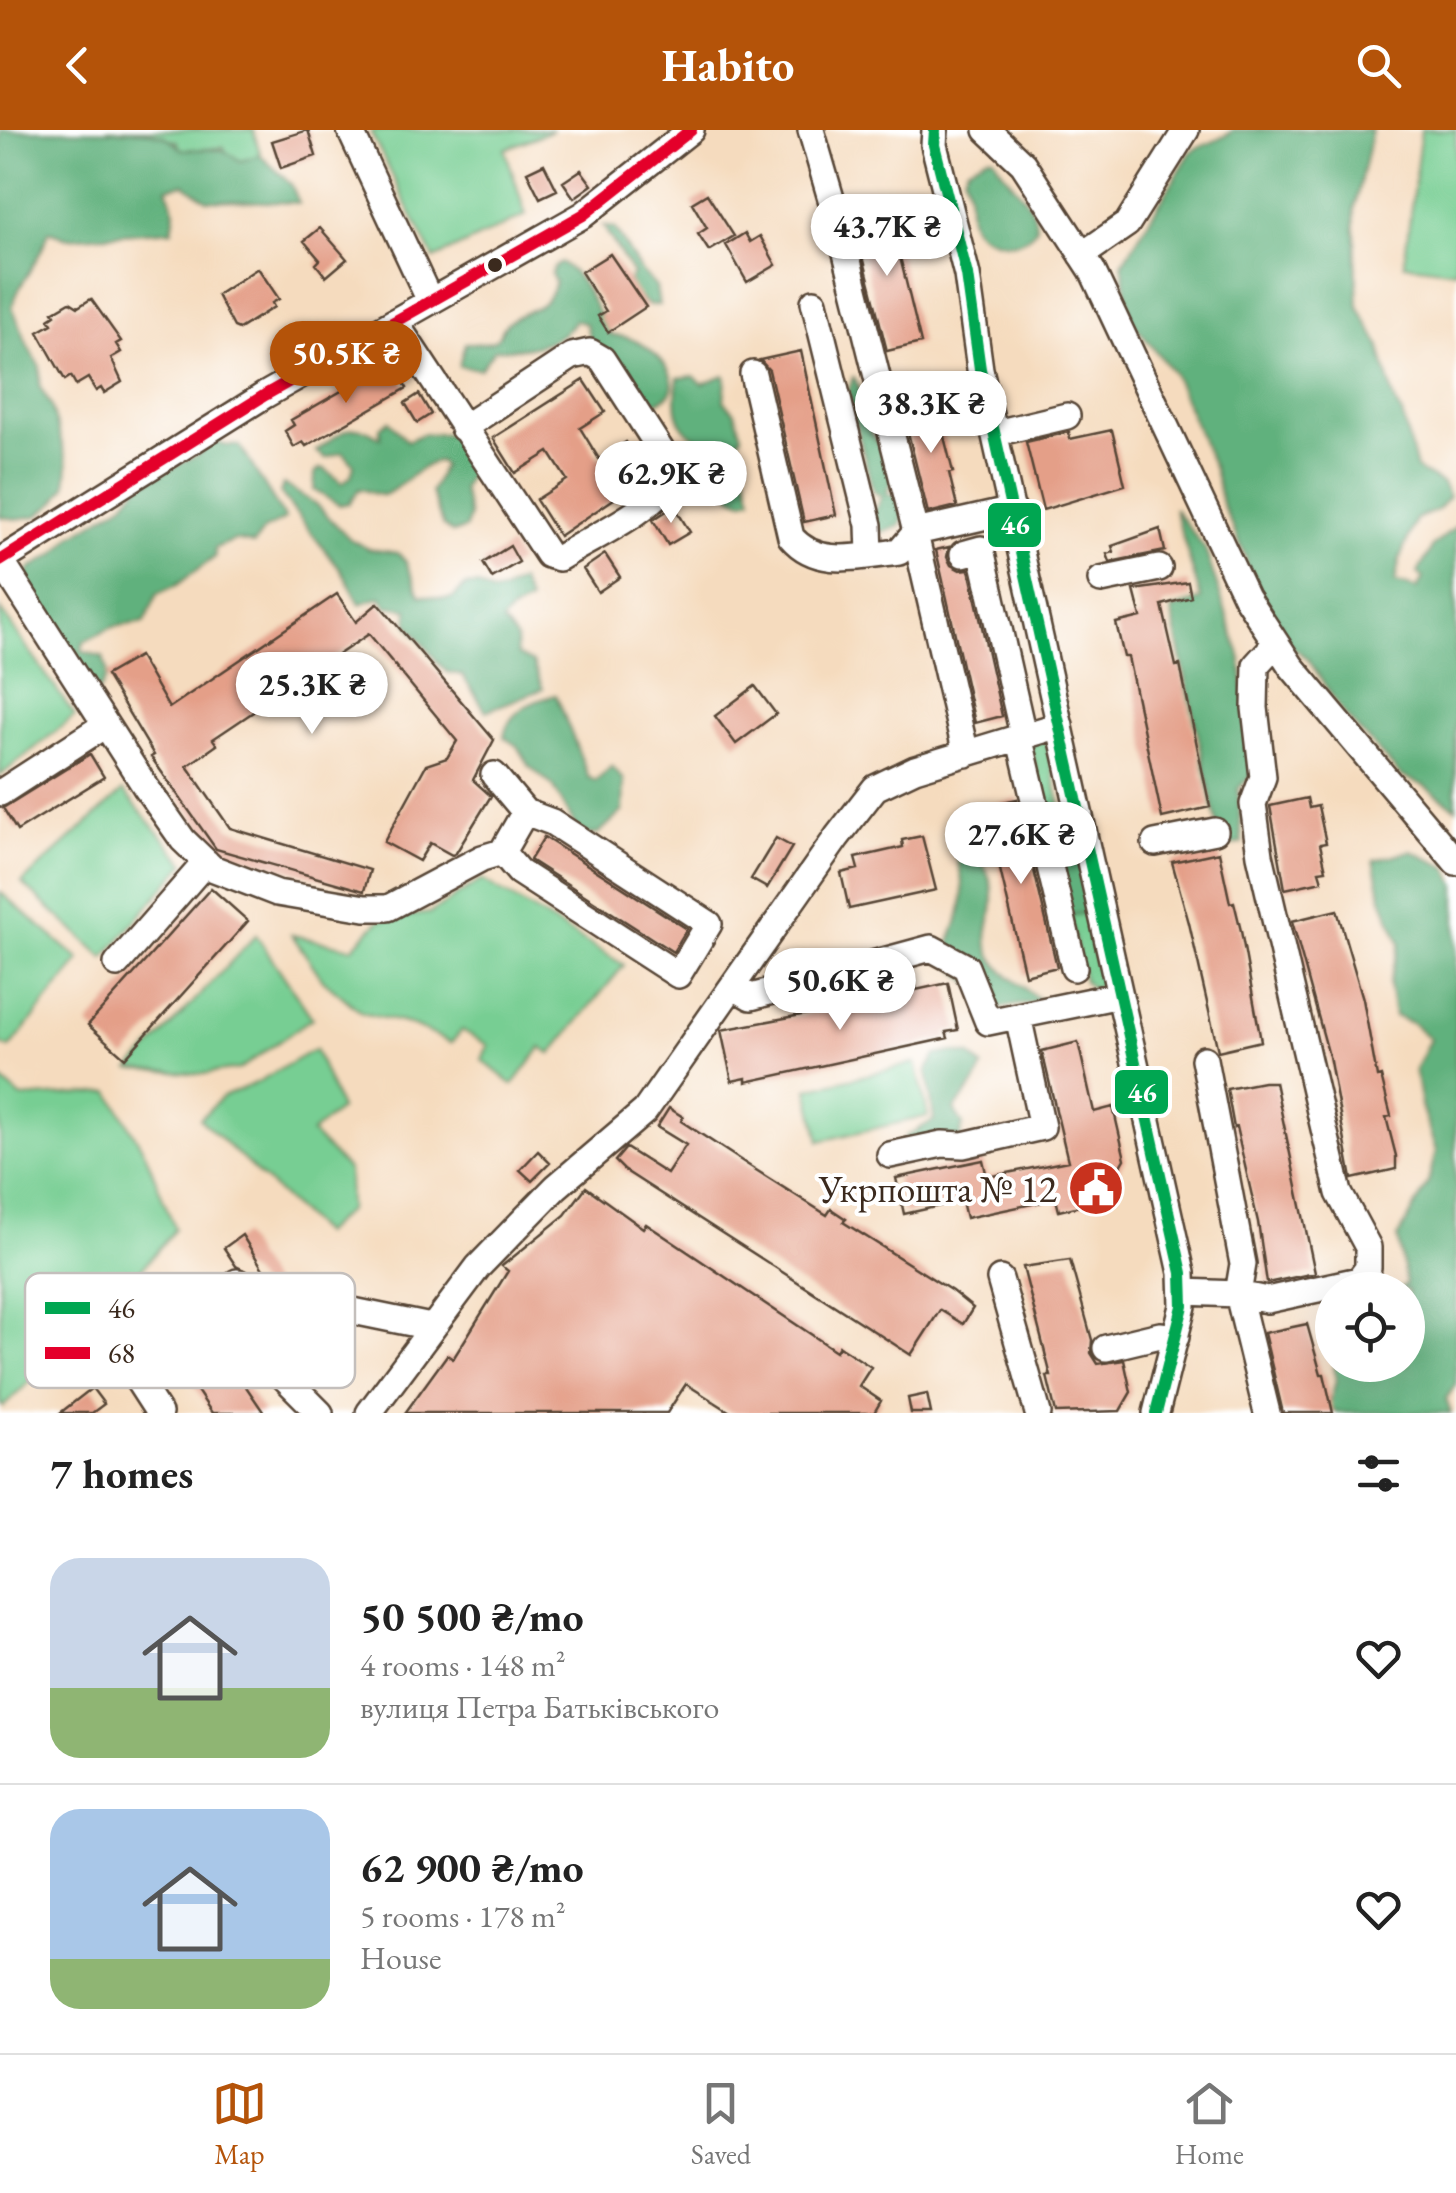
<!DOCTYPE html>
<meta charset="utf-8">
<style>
body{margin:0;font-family:"EB Garamond",serif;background:#f6f6f6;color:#222;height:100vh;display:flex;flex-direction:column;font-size:38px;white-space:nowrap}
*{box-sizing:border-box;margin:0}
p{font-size:32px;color:#767676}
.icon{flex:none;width:55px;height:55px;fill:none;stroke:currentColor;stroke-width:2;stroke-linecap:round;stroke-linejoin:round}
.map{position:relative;height:1283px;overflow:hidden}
.drawer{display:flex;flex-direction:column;background:#fff;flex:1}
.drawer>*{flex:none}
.buttons{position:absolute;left:1315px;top:1142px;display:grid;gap:20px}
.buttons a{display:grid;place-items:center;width:110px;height:110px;border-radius:50%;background:#fff;box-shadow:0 10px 40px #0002;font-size:50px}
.price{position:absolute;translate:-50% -85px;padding:0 22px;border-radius:35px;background:#fff;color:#222;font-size:32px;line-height:65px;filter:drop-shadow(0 2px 5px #0008)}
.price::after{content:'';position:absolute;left:50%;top:60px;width:30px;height:22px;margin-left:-15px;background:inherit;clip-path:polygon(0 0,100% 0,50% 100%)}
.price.selected{background:#b45309;color:#fff}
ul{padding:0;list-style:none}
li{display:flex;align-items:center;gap:30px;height:250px;padding:0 50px}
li+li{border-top:2px solid #e0e0e0}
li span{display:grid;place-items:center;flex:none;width:280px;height:200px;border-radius:30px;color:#555}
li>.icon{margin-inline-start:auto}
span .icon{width:120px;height:120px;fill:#fffc;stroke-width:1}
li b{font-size:42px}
h2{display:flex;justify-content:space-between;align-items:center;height:120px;padding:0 50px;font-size:42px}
header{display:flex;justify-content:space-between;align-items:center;height:130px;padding:0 50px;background:#b45309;color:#fff;font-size:45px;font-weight:700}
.menu{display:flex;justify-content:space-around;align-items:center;height:140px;border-top:2px solid #e0e0e0;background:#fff;font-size:28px;color:#767676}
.menu a{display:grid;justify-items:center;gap:5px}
.menu .selected{color:#b45309}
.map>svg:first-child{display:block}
.green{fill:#77ce93;stroke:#597c58;stroke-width:2.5}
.forest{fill:#61b17d;stroke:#4e6e4e;stroke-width:2.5}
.building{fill:#e49f88}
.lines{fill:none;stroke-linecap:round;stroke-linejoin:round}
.minor-casing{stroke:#574536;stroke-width:30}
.minor{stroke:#fff;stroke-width:25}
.bus-1-casing{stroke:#fff;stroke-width:20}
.bus-2-casing{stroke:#fff;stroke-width:20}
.bus-1{stroke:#00a651;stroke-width:12}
.bus-2{stroke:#e4002b;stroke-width:12}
.bus-dot{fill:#3b2a1e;stroke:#fff;stroke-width:4}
.labels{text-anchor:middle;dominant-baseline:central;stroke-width:8;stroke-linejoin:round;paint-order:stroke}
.poi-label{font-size:38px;fill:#3b2a1e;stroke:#fff;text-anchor:end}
.key{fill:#fff;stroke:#c4bfbc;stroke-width:2.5}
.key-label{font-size:28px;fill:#3b2a1e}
.line-badge{stroke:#fff;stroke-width:4}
.badge-label{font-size:28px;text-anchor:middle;font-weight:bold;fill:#fff}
</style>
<header><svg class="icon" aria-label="back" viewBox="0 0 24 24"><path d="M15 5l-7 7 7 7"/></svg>Habito<svg class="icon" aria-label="search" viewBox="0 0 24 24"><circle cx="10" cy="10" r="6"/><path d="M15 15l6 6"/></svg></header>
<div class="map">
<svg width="1456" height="1283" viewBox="0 0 1456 1283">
<rect width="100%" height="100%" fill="#fff"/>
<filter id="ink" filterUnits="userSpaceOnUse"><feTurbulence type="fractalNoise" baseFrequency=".01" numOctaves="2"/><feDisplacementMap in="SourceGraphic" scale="20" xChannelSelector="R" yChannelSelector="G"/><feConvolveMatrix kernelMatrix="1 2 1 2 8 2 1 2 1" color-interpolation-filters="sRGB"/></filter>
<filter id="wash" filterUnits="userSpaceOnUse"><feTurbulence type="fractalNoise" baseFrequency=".0048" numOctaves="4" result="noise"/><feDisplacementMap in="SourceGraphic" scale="40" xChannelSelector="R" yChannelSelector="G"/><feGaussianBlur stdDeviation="2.25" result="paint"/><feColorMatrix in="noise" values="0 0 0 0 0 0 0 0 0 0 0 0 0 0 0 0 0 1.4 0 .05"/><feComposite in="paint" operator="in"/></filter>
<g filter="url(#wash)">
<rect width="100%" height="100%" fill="#f5dbbe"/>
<path class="green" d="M107,0H253L261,26L230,35L224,17L180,22L177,11L139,9Z
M376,0H553L505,19L526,85L434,129L371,3Z
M1421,0H1456V141L1404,134Z
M0,479L75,586L0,646Z
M1046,610L1101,855L1093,859L1084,851L1030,614Z
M123,661L185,733L104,828L22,753Z
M482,750L624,835L551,924L541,918L513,955L482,930L488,915L462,900L451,913L409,894L362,883L323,850L292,805L352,818L380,790L430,783Z
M0,762L80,830L10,918L0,914Z
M256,805L312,888L240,939L203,944L131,939Z
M315,919L340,979L311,1003L348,1040L349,1079L322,1104L200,989L222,967L256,953Z
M916,933L928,986L820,1011L808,959Z
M0,949L22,968L110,962L146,1025L175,1099L130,1153L150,1174L123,1221L81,1204L3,1277L0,1273Z"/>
<path class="forest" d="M0,0L145,1L166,7L182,19L223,20L241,31L260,25L291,54L299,73L207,70L184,54L167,58L175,81L172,100L67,108L49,101C41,130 20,149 12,177C22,198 26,218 40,236V257L51,275L68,335L66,357L54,373L37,386L16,389L0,387Z
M1233,0H1372L1354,80L1358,176L1379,214L1395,273L1402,284L1416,339L1442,354L1449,367L1436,381L1416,389L1400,428L1395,452L1417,459L1423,448L1418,443L1433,416L1456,396V678L1423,655L1401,646L1343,583L1308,529L1279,506L1247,448L1246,428L1222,374L1214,339L1173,243L1131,190L1122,134L1191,22C1205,13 1222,11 1233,0Z
M988,26L994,27C1005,52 1038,71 1036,99C1024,112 1016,115 999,111C954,101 977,73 964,46L967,38Z
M603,96L615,98L639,139L656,157L659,175H648L632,162L629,151L633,144Z
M562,133C588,152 594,181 612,206C650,202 712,273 638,274L595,232L586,194L575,190C559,216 524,220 495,219L480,239L459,236L465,213C473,213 483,214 491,212C501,208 501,200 507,193C522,179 548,183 555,152L551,144L554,137Z
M724,245L726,249L724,271L735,282L742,305L730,322L746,343L752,368L743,371L733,367L711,339L712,333L721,326L720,320C680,305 671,288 678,248L694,246L702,254Z
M853,247C866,262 857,279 866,294C875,311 888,325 895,343L887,362L889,365L900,364L905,382L900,396L884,402L876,400L872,386L882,367L873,361L848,263Z
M389,291L407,311L423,304H455L468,320L474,335L462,359L469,386L466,398L453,403L443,396L431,362L443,336L439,331C418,335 394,364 383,365C376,366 366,359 359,359L349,373L339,375L314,360L315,343L319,339H325L342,353L351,346L354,335L343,322L326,328L316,321C340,304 352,287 380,308V297Z
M213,309L224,315L240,316L285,389L264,400L254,414L235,410L215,418V427L177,455L157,464L145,492L113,497L84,512L82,521L103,527L108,545L96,565L25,447L31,438L55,424L72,406L124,373L137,357L201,323Z
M283,354L317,375L350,409L369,419L398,423L406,432L420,465L447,469L453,468L465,456L477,455L492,463L503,461L520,451L529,472L509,483L502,492L516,508L517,525L533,533L543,559L486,581L462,545L447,542L438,533L408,494V479L387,476L381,467L360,474L343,443L280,363Z
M1174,378L1205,419L1241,528L1252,645L1238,659L1242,713L1222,717L1171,480L1201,469Z
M556,565L589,648L596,651L612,636L624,650L623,681L598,704L590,705L577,699L553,656L529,636L517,616L504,607C508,581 532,571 556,565Z
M1065,681L1085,749L1087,783L1065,786L1048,683Z
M968,712C980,729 993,746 993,768C994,787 982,803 990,822C998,842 1024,857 1041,871L996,879L946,830C948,809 959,794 962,775C965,758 960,742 957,726Z
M1411,721L1447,737L1456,755V1254L1446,1269L1451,1283H1337L1329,1277L1336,1250L1334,1235H1408V1160H1375L1383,1157L1401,1159L1406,1154L1398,1108L1428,1053L1436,1021L1421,976L1415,940L1430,909L1412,893L1394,886L1389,854L1400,813L1382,768L1374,730Z
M953,922L970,925L983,937L976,952L954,980L963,995L959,1012L901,1023L906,1006L934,990L927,941L936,925Z"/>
<g id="blocks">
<path class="building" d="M308,0L316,26L281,38L272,11Z
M544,34L557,60L540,68L527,42Z
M581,40L592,55L574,68L563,52Z
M707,64L734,106L709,121L698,104L707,98L692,73Z
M888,78L921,213L887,221L853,87Z
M320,98L347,129L326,147L316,134L320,130L304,111Z
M745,103L750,112L760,106L776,135L747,152L726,115Z
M610,124L646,177L608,202L598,186L606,181L581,142Z
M258,138L279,169L272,173L274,177L239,199L234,197L217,165Z
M91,169L121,211L116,214L121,222L111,228L122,252L104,263L101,258L96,261L88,248L76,255L71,246L65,250L38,202L52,194L49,189L55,185L53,182L70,172L78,177Z
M801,221L836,385L804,392L769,240L760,230Z
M392,232L407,258L306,316L303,312L294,317L285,301L294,295L291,290Z
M584,250L605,282L580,298L599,329L626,312L648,346L559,406L536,370L567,350L549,322L515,343L493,308Z
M419,264L431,284L417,293L405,273Z
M935,271L953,342L949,343L957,376L928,383L902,278Z
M1112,300L1125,355L1043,380L1026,312L1069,302L1070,309Z
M674,376L690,402L668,415L653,390Z
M1160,399L1165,421L1110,432L1107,424L1114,422L1112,416Z
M510,416L519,432L492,448L483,433Z
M949,417L947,427L951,435L960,440L969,439L1002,586L975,593L936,420Z
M605,424L620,447L598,462L583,439Z
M1188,452L1191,467L1162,475L1176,536L1180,535L1210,677L1162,688L1128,527H1124L1116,493L1141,487L1134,460Z
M337,464L356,492L378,473L494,610L473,650L491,666L456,723L452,725L430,713L419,731L384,712L426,635L447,628L457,611L369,504L213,609L217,615L187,636L230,698L370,740L364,761L216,719L151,627L154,625L106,545L139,526L169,578Z
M755,556L776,584L736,614L715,586Z
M90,624L104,647L17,701L3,678Z
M1307,668L1309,678L1318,676L1326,713L1320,714L1326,740L1319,741L1322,751L1285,759L1270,676Z
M1017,669L1057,837L1025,845L985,676Z
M922,706L936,760L849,779L841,743L858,739L855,728L903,717L902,710Z
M544,707L687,799L673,822L530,730Z
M776,708L792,717L767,758L751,749Z
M1219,722L1230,773L1234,772L1241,801L1261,911L1218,921L1189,793L1172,732Z
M211,758L248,791L125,928L88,895Z
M1337,780L1363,869L1377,947L1381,946L1391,986L1386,987L1396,1026V1039L1352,1049L1329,926L1292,791Z
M948,853L958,900L946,902L948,908L746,952V948L732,951L721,900L828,880L827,876L844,872V875L916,857V860Z
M1078,912L1094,982L1113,977L1125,1029L1101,1071L1059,1081L1056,1069L966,1088L962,1071L904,1084L896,1048L983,1030L987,1047L1068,1031L1042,921Z
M1263,952H1275L1315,1143L1267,1153L1258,1092L1236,997L1234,998L1227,959Z
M669,978L683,987L681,991L748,1035L827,1085L831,1079L846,1089L843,1092L952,1161L973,1178L963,1194L940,1180L911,1225L624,1040L615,1031L626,1018L667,1044L686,1015L657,997Z
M538,1021L550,1033L532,1051L520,1040Z
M586,1057L643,1098L646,1094L836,1221L839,1216L871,1237L859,1256L881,1271L874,1283H732L686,1254L667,1283H405L447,1225L453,1229L508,1141L502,1136L565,1085Z
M242,1105L277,1162L267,1167L250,1143L236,1136L224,1118Z
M1070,1130L1092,1210L1091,1223L1098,1234L1124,1230L1131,1262L1120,1281L1056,1283L1047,1246H1051L1023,1137Z
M202,1192L264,1283H212L167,1216Z
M1307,1194L1321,1244H1324L1333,1283H1283L1264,1203Z
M92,1258L104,1274L92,1283H60Z
M927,1264L931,1283H911L908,1268Z"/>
</g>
</g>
<g filter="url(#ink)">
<use href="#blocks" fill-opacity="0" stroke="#574536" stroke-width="2.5"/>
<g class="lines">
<g class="minor-casing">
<path id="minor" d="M350,0L430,171
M811,0L841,103L916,402L1013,380
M935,0L934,15L967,145L980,239L1182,1143L1183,1176L1156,1283
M987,0L1023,34L1092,140L1246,467L1291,536L1456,732
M1082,125L1127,94L1186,0
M814,172L869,395L870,425
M395,192L548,425L559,428C596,405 649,383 674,347L671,336L602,229L590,222L572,226L463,298
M753,244L791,407C818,439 861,426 899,422L916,402
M996,303L1067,286
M915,404L966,624
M963,424L981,419L1023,605
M0,431L265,265L583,85L691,0
M1,431L145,656L183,710L212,738L277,763L365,778H388L482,728L502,722L525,682L494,645
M1101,450L1159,438
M1019,606L1074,838
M0,663L105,595
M1155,713L1215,701
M502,722L519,742L678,845L709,794L552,692L525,682
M117,834L206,732
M734,857L751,867L931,818L966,837L988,892L1120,865
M1204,929L1243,1134L1238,1164L1267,1283
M890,1025L942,1014L963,1015L1042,997L1018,886
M1000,1149L1038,1283
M237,1152L262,1188L289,1174L314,1173L431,1197
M1183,1162L1238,1164L1267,1170L1359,1150L1368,1138V1117L1339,1063L1260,725L1253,674L1263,647L1255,578L1256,535L1276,513
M1106,1218L1160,1205L1176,1207
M159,1283L137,1249C144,1202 158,1191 198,1168L221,1173L219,1182L320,1283
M369,1283L478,1137L556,1057L645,981L837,707L875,658L915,639L1060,595"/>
</g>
<use href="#minor" class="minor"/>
<g class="bus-1-casing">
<path id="bus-1" d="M935,0L934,15L967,145L980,239L1182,1143L1183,1176L1156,1283"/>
</g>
<g class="bus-2-casing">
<path id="bus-2" d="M0,431L265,265L583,85L691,0"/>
</g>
<use href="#bus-1" class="bus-1"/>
<use href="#bus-2" class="bus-2"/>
</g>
</g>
<defs>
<g id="civic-disc" transform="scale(2.875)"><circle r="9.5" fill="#c8321e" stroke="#fff"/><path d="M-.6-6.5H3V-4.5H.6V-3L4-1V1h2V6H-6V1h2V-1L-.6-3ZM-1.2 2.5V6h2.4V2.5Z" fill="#fff"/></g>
</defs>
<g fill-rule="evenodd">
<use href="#civic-disc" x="1096" y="1058"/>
</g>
<circle class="bus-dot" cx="495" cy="135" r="9"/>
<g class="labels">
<g class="poi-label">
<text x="1057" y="1058">Укрпошта № 12</text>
</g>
</g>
<rect x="25" y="1143" width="330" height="115" rx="15" class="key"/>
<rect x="45" y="1172" width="45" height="12" fill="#00a651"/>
<rect x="45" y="1217" width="45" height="12" fill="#e4002b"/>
<g class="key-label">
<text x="108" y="1188">46</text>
<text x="108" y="1233">68</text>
</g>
<g class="line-badge">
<rect x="986" y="371" width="57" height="48" rx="10" fill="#00a651"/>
<rect x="1113" y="938" width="57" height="48" rx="10" fill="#00a651"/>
</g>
<g class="badge-label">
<text x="1015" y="404">46</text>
<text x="1142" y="972">46</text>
</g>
</svg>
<div class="buttons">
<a><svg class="icon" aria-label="locate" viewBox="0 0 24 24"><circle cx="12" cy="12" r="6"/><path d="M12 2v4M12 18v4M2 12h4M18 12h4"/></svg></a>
</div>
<b class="price" style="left:887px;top:149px">43.7K ₴</b>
<b class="price selected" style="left:346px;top:276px">50.5K ₴</b>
<b class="price" style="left:931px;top:326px">38.3K ₴</b>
<b class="price" style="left:671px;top:396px">62.9K ₴</b>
<b class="price" style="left:312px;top:607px">25.3K ₴</b>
<b class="price" style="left:1021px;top:757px">27.6K ₴</b>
<b class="price" style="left:840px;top:903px">50.6K ₴</b>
</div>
<section class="drawer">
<h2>7 homes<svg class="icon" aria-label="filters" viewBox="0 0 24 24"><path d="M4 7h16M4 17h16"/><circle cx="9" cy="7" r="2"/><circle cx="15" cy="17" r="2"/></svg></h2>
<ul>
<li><span style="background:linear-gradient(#c9d6e8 65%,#8fb573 0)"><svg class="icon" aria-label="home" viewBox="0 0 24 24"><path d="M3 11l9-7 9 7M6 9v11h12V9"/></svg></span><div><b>50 500 ₴/mo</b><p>4 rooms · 148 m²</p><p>вулиця Петра Батьківського</p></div><svg class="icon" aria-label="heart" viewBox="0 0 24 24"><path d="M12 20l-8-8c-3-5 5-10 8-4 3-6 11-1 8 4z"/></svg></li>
<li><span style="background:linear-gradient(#a9c7e8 75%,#8fb573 0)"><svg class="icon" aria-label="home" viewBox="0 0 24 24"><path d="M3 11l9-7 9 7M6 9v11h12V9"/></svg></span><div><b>62 900 ₴/mo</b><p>5 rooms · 178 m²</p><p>House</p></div><svg class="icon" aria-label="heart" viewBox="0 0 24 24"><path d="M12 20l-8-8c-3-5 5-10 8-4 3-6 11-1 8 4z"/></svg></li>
</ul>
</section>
<nav class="menu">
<a class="selected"><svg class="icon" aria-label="map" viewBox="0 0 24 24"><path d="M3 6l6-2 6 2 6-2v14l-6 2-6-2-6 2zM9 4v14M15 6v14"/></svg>Map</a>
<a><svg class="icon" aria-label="saved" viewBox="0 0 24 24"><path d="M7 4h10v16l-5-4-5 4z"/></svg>Saved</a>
<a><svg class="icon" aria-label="home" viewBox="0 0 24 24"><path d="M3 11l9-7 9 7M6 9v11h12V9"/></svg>Home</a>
</nav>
